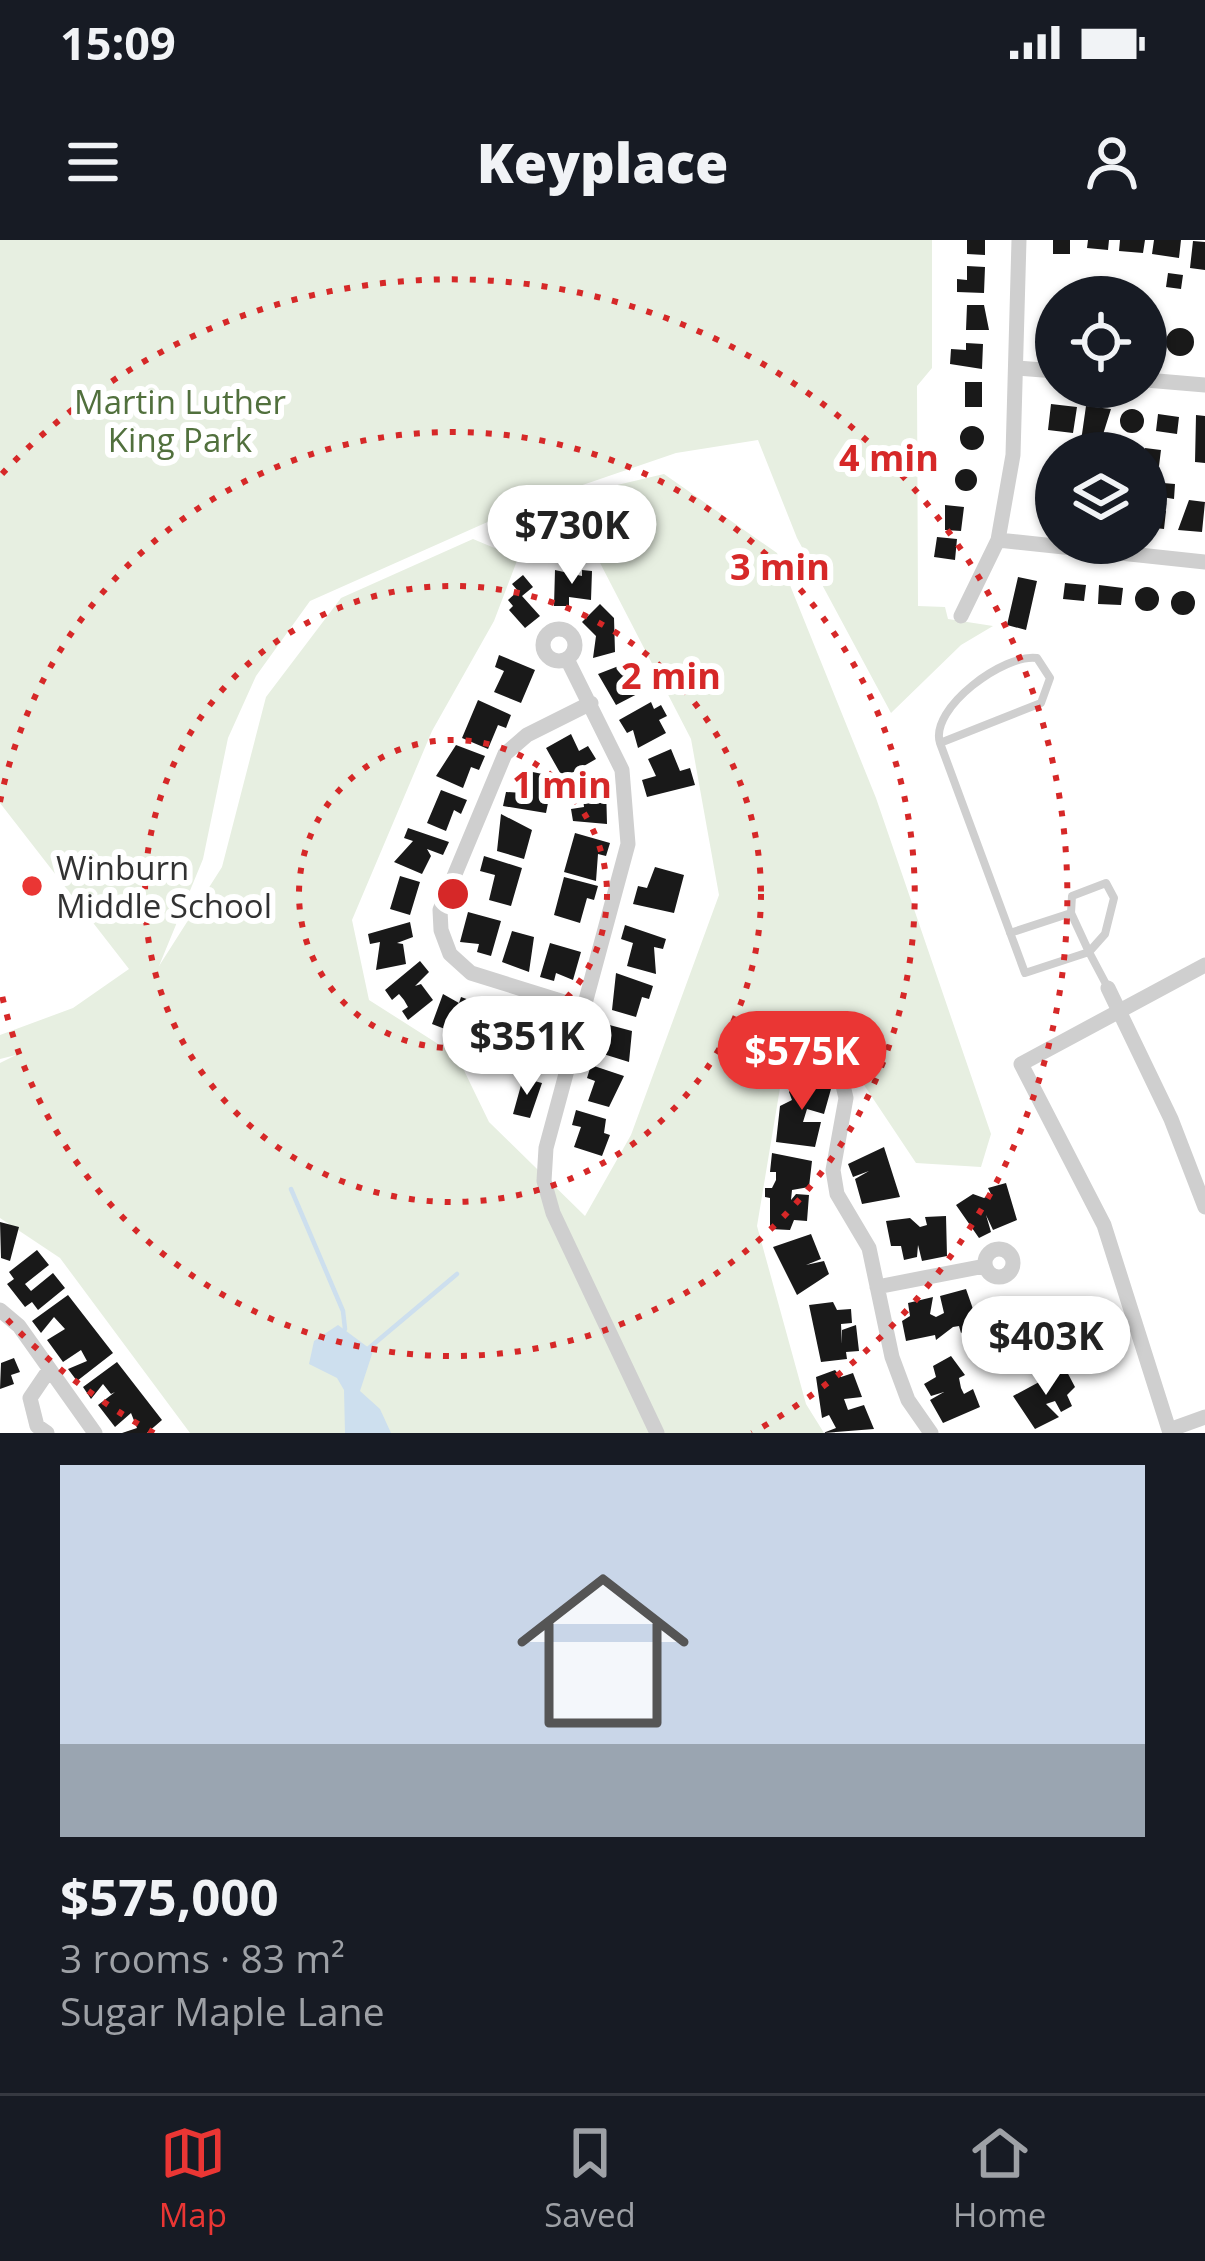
<!DOCTYPE html>
<meta charset="utf-8">
<style>
body{margin:0;font-family:"Open Sans",sans-serif;background:#20242c;color:#f1f3f6;height:100vh;display:flex;flex-direction:column;font-size:45px;white-space:nowrap}
*{box-sizing:border-box;margin:0}
p{font-size:39px;color:#9ea1a6}
.icon{flex:none;width:66px;height:66px;fill:none;stroke:currentColor;stroke-width:2;stroke-linecap:round;stroke-linejoin:round}
.map{position:relative;height:1193px;overflow:hidden}
.panel{display:flex;flex-direction:column;background:#171b24;flex:1}
.panel>*{flex:none}
.controls{position:absolute;left:1035px;top:36px;display:grid;gap:24px}
.controls a{display:grid;place-items:center;width:132px;height:132px;border-radius:50%;background:#171b24;box-shadow:0 3px 9px #0004;font-size:60px}
.price{position:absolute;translate:-50% -102px;padding:0 27px;border-radius:42px;background:#fff;color:#222;font-size:39px;line-height:78px;filter:drop-shadow(0 3px 6px #0008)}
.price::after{content:'';position:absolute;left:50%;top:72px;width:36px;height:27px;margin-left:-18px;background:inherit;clip-path:polygon(0 0,100% 0,50% 100%)}
.price.active{background:#ea3634;color:#fff}
ul{padding:0;list-style:none}
li{display:grid;align-content:center;gap:24px;height:636px;padding:0 60px}
li+li{border-top:3px solid #363941}
li span{display:grid;place-items:center;height:372px;border-radius:0px;color:#555}
li>.icon{margin-inline-start:auto}
span .icon{width:216px;height:216px;fill:#fffc;stroke-width:1}
li b{font-size:51px}
.status{display:flex;justify-content:space-between;align-items:center;height:84px;padding:0 60px;background:#171b24;direction:ltr}
.status svg{height:33px;fill:currentColor}
header{display:flex;justify-content:space-between;align-items:center;height:156px;padding:0 60px;background:#171b24;font-size:54px;font-weight:800}
.tab-bar{display:flex;justify-content:space-around;align-items:center;height:168px;border-top:3px solid #363941;background:#171b24;font-size:33px;color:#9ea1a6}
.tab-bar a{display:grid;justify-items:center;gap:6px}
.tab-bar .active{color:#ea3634}
.map>svg:first-child{display:block}
.green{fill:#e7efe1}
.water{fill:#cddfee}
.lines{fill:none;stroke-linecap:round;stroke-linejoin:round}
.stream{stroke:#cddfee;stroke-width:4.5}
.building{fill:#191919}
.service{stroke:#cfcfcf;stroke-width:8}
.minor{stroke:#cfcfcf;stroke-width:15}
.ring{fill:none;stroke:#d62828;stroke-width:6;stroke-dasharray:6 12}
.poi-dot{fill:#ea3634;stroke:#fff;stroke-width:4.5}
.labels{text-anchor:middle;dominant-baseline:central;stroke-width:12;stroke-linejoin:round;paint-order:stroke}
.park-label{font-size:33px;fill:#51703d;stroke:#fff}
.poi-label{font-size:33px;fill:#323232;stroke:#fff;text-anchor:start}
.centre{fill:#d62828;stroke:#fff;stroke-width:6}
.ring-label{font-size:36px;text-anchor:middle;font-weight:bold;fill:#d62828;stroke:#fff;stroke-width:12;stroke-linejoin:round;paint-order:stroke}
</style>
<div class="status"><b>15:09</b><svg viewBox="0 0 49 12"><path d="M0 12V9h3v3zM5 12V6h3v6zM10 12V3h3v9zM15 12V0h3v12zM26 1h20v11H26zM47 4h2v5h-2z"/></svg></div>
<header><svg class="icon" aria-label="menu" viewBox="0 0 24 24"><path d="M4 6h16M4 12h16M4 18h16"/></svg>Keyplace<svg class="icon" aria-label="person" viewBox="0 0 24 24"><circle cx="12" cy="8" r="4"/><path d="M4 21q1-7 8-7t8 7"/></svg></header>
<div class="map">
<svg width="1205" height="1193" viewBox="0 0 1205 1193">
<rect width="100%" height="100%" fill="#fff"/>
<path class="green" d="M0,0H932V128L917,146L918,366L945,367L948,379L993,386L961,405L891,473L797,298L758,200L676,213L530,263L310,361L256,436L228,498L203,619L159,726L222,627L266,457L341,358L473,299L518,318L494,381L432,491L352,680L369,760L457,816L489,882L585,976L631,895L719,655L691,499L566,257L664,234L777,313L876,558L991,894L981,927L916,923L848,821L806,808L780,848L757,986L806,1164L824,1193H190L60,1018L0,978V823L16,815L0,819V795L73,768L129,729L0,563Z"/>
<path class="water" d="M338,1085L373,1111L360,1151L380,1169L391,1193H345L344,1150L337,1138L309,1124L314,1101Z"/>
<g class="lines">
<path class="stream" d="M291,949L343,1071L345,1089
M369,1108L457,1034"/>
</g>
<path class="building" d="M967,0H985V15L967,14Z
M1053,0H1070V14H1053Z
M1088,0H1109L1108,10L1087,8Z
M1120,0H1145L1143,13L1119,11Z
M1154,0H1181L1179,18L1152,14Z
M1193,1L1205,2V30L1190,28Z
M967,26L985,27L984,53L957,52V39L967,40Z
M1168,33L1183,35L1181,49L1166,47Z
M967,65H984L989,90H966Z
M1166 102a14 14 0 1 1 28 0a14 14 0 1 1-28 0Z
M966,103L983,104L982,129L950,124L951,109L966,110Z
M965,142H982V167H965Z
M1051,164L1077,167L1073,193L1048,190Z
M1086,166L1111,169L1100,204L1081,201Z
M1120 181a12 12 0 1 1 24 0a12 12 0 1 1-24 0Z
M1158,174L1179,177L1177,194L1156,191Z
M1196,175L1205,176V223L1195,222Z
M960 198a12 12 0 1 1 24 0a12 12 0 1 1-24 0Z
M1145,208L1161,210L1159,226L1146,225Z
M955 240a11 11 0 1 1 22 0a11 11 0 1 1-22 0Z
M1044,242L1056,244V276L1039,272Z
M1163,243L1175,244L1174,259L1162,257Z
M1189,260L1205,262L1202,292L1178,290Z
M1146,263L1166,271L1164,289L1146,287Z
M945,265L964,267L961,291L945,290Z
M937,297L957,299L955,320L934,317Z
M555,330L582,336V330L592,331L591,360L569,357V366H554Z
M523,335L533,347L522,356L540,376L525,388L509,370L513,366L508,360L518,351L512,344Z
M1018,337L1037,341L1026,390L1007,385Z
M1065,343L1086,345L1084,361L1063,359Z
M1099,345L1123,348L1121,365L1098,364Z
M1135 359a12 12 0 1 1 24 0a12 12 0 1 1-24 0Z
M1171 363a12 12 0 1 1 24 0a12 12 0 1 1-24 0Z
M600,364L614,378L615,412L593,418L596,396L582,382Z
M499,415L535,430L521,463L494,452L504,431L495,427Z
M629,422L634,431L628,434L643,451L616,465L598,434Z
M478,460L511,475L506,488L498,485L488,509L462,498Z
M651,462L654,469L661,465L667,476L659,480L666,493L638,508L633,490L627,493L619,480Z
M571,494L579,511L588,506L596,519L563,538L546,508Z
M456,505L485,516L479,530L471,527L463,548L436,536Z
M671,509L680,531L690,528L695,545L647,557L642,540L656,536L648,519Z
M523,530L552,536L542,551L550,553L546,573L503,566L506,552L523,553L518,549Z
M606,546L607,584L573,581L571,569L584,567L582,549Z
M441,550L467,560L461,574L454,570L446,591L427,583Z
M501,574L532,590L524,619L497,611Z
M408,588L449,602L443,615L427,609L431,616L422,634L394,622L413,601L404,598Z
M575,593L610,603L606,616L598,614L596,641L564,632Z
M484,616L522,628L511,666L489,660L495,635L480,631Z
M655,627L684,635L674,673L633,664L638,646L647,648Z
M400,636L420,642L410,675L390,669Z
M564,637L598,646L594,660L587,658L580,683L554,675Z
M468,672L501,681L491,716L477,712L479,704L460,702Z
M410,682L413,697L397,703L403,704L406,724L376,730L380,702L370,704L368,694Z
M625,685L666,699L663,709L654,707L656,734L627,726L633,703L621,699Z
M512,691L534,697L529,732L502,722Z
M550,703L581,712L573,740L556,733L554,741L540,737Z
M420,721L429,732L415,746L421,744L433,760L408,780L402,771L408,767L404,760L399,754L392,760L385,750Z
M616,733L653,746L649,759L642,757L636,777L612,770Z
M443,754L459,763L461,757L475,762L463,796L432,784Z
M482,760L514,773L510,802L477,793Z
M535,775L552,783L539,807L552,810L548,824L534,821L536,814L524,806L528,799L523,796Z
M602,783L632,791L629,822L600,813L602,800H610L599,797Z
M591,825L624,836L609,867L588,861L595,841L587,838Z
M797,835L831,849L824,874L807,869L803,882H821L815,907L776,902L780,866L792,860L789,852Z
M523,838L542,843L530,878L513,874Z
M576,870L606,879L604,893L610,895L602,916L574,907L581,887L572,885Z
M884,907L900,957L862,964L855,939L869,931L853,937L848,924Z
M772,913L812,921L809,947L792,950L791,960L796,954L809,955L807,981L794,980L790,990L770,989V958L765,957V948H772L776,940V932H770Z
M1006,943L1017,980L993,990L986,975L991,992L979,998L956,965L973,954L984,958L991,954L988,948Z
M946,976L947,1016L922,1021L918,1005L917,1017L904,1020L901,1006H891L886,981L910,978L920,987L927,985L925,977Z
M0,982L19,987L10,1021L1,1018Z
M811,994L821,1019L806,1025L824,1021L829,1034L797,1055L773,1007Z
M37,1010L49,1025L25,1044L31,1051L53,1033L65,1048L38,1070L32,1062L25,1067L7,1044L14,1039L9,1032Z
M966,1049L979,1086L961,1093L959,1086L953,1087L936,1100L935,1095L906,1101L902,1081L910,1076L908,1063L933,1057L930,1074L936,1077L944,1073L940,1056Z
M68,1055L113,1113L77,1141L68,1129L87,1121L81,1110L63,1122L47,1100L65,1089L54,1077L41,1093L32,1081Z
M1030,1059L1031,1074L1033,1061H1047L1048,1074L1057,1076V1101H1035V1094L1026,1092H1019L1020,1100L1000,1099L1003,1060Z
M833,1062L837,1070L851,1069L852,1083L841,1084L842,1104V1090L856,1085L859,1111L846,1112L847,1119L821,1122L809,1065Z
M951,1116L965,1135L959,1138L961,1148L964,1154L973,1149L980,1167L943,1183L930,1160L944,1152L931,1156L924,1144L936,1137L933,1126Z
M14,1118L20,1132L11,1135L14,1144L0,1149L1,1123Z
M117,1122L162,1180L147,1193H122L137,1188L131,1173L115,1187L98,1165L115,1152L111,1154L103,1144L91,1159L83,1147Z
M1065,1128L1075,1147L1067,1155L1072,1166L1061,1172L1055,1161L1046,1164L1059,1177L1035,1189L1013,1156Z
M835,1130L841,1137L853,1133L862,1157L844,1159L848,1170L864,1165L874,1189L823,1193L836,1188L829,1175L822,1178L816,1137Z"/>
<g class="lines">
<path class="service" d="M940,503L1041,463L1050,438L1037,418C1005,413 929,468 940,503L1025,733L1089,712L1107,746
M1010,693L1071,673L1089,712L1105,694L1114,658L1106,643L1072,656L1071,673"/>
<path class="minor" d="M1017,128L1056,131
M1146,140L1205,145
M998,300L1205,322
M961,376L998,300L1013,215L1019,0
M543 405a16 16 0 1 1 32 0a16 16 0 1 1-32 0Z
M567,419L622,530L628,604L546,908L544,941L553,973L657,1193
M1108,748L1171,879L1205,967
M583,768L471,733L450,714L441,690L440,670L505,514L527,495L591,463
M830,791L846,858L833,930L837,954L869,1008L892,1117L908,1160L931,1193
M985 1023a14 14 0 1 1 28 0a14 14 0 1 1-28 0Z
M877,1047L985,1026
M0,1070L19,1086L95,1193
M1169,1190L1205,1177
M47,1193L37,1186L30,1158L47,1133
M1170,1193L1104,985L1021,824L1205,725"/>
</g>
<g class="ring">
<circle cx="453" cy="654" r="154"/>
<circle cx="453" cy="654" r="308"/>
<path d="M0 562A462 462 0 1 1 0 746"/>
<path d="M154 1193A616 616 0 0 1 2 1074M2 234A616 616 0 1 1 752 1193"/>
</g>
<circle class="poi-dot" cx="32" cy="646" r="12"/>
<g class="labels">
<g class="park-label">
<text x="180" y="161">Martin Luther<tspan x="180" dy="38">King Park</tspan></text>
</g>
<g class="poi-label">
<text x="56" y="627">Winburn<tspan x="56" dy="38">Middle School</tspan></text>
</g>
</g>
<circle cx="453" cy="654" r="18" class="centre"/>
<g class="ring-label">
<text x="889" y="231">4 min</text>
<text x="780" y="340">3 min</text>
<text x="671" y="449">2 min</text>
<text x="562" y="558">1 min</text>
</g>
</svg>
<div class="controls">
<a><svg class="icon" aria-label="locate" viewBox="0 0 24 24"><circle cx="12" cy="12" r="6"/><path d="M12 2v4M12 18v4M2 12h4M18 12h4"/></svg></a>
<a><svg class="icon" aria-label="layers" viewBox="0 0 24 24"><path d="M12 4l9 5-9 5-9-5zM3 14l9 5 9-5"/></svg></a>
</div>
<b class="price" style="left:572px;top:347px">$730K</b>
<b class="price" style="left:527px;top:858px">$351K</b>
<b class="price active" style="left:802px;top:873px">$575K</b>
<b class="price" style="left:1046px;top:1158px">$403K</b>
</div>
<section class="panel">
<ul>
<li><span style="background:linear-gradient(#c9d6e8 75%,#9aa5b1 0)"><svg class="icon" aria-label="home" viewBox="0 0 24 24"><path d="M3 11l9-7 9 7M6 9v11h12V9"/></svg></span><div><b>$575,000</b><p>3 rooms · 83 m²</p><p>Sugar Maple Lane</p></div></li>
</ul>
</section>
<nav class="tab-bar">
<a class="active"><svg class="icon" aria-label="map" viewBox="0 0 24 24"><path d="M3 6l6-2 6 2 6-2v14l-6 2-6-2-6 2zM9 4v14M15 6v14"/></svg>Map</a>
<a><svg class="icon" aria-label="saved" viewBox="0 0 24 24"><path d="M7 4h10v16l-5-4-5 4z"/></svg>Saved</a>
<a><svg class="icon" aria-label="home" viewBox="0 0 24 24"><path d="M3 11l9-7 9 7M6 9v11h12V9"/></svg>Home</a>
</nav>
